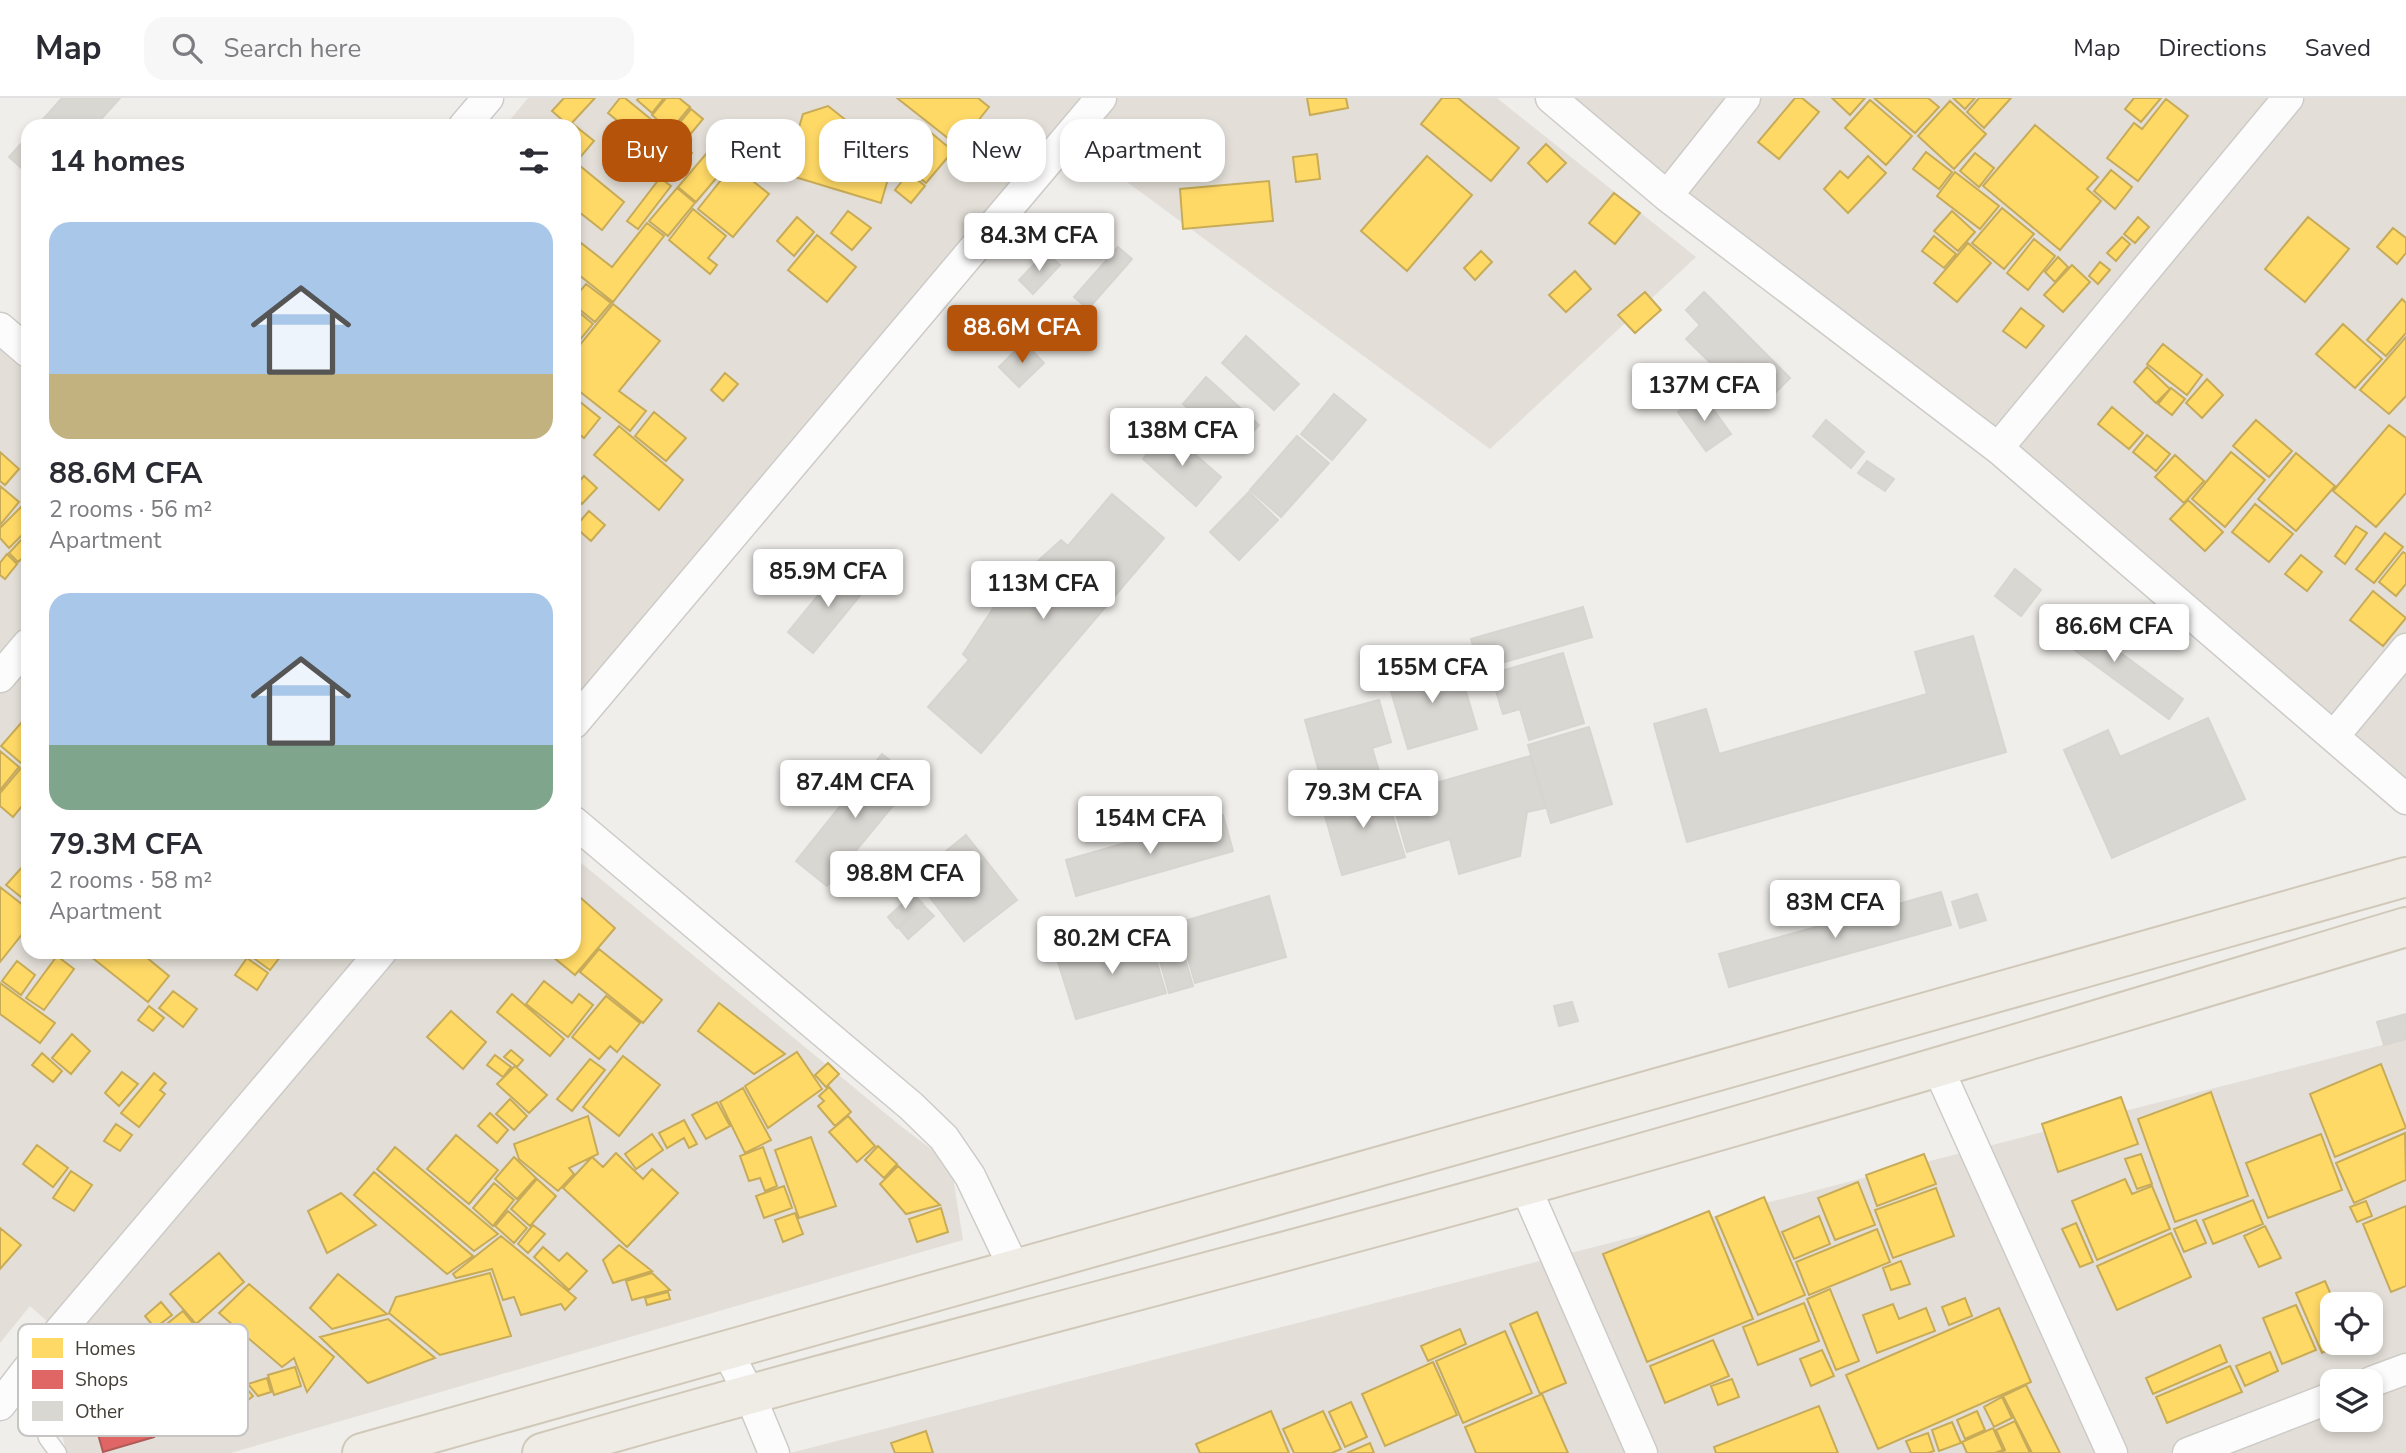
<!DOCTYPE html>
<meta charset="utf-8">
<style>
body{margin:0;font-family:"Nunito Sans",sans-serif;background:#f7f7f7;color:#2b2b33;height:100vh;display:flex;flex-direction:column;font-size:26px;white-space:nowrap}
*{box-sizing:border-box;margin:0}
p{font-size:23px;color:#7c7c81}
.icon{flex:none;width:38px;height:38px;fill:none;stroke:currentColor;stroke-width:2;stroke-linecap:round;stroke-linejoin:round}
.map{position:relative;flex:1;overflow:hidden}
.drawer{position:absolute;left:21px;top:21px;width:560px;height:840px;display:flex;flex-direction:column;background:#fff;border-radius:21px;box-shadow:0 4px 10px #0003}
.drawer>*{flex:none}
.hud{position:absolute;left:602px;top:21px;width:665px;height:63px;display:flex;gap:14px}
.tools{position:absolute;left:2320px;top:1194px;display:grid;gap:14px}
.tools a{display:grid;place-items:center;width:63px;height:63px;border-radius:14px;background:#fff;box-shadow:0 4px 10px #0003;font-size:35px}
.price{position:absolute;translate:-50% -60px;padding:0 16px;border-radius:7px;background:#fff;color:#222;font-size:23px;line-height:46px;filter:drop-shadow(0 2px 4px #0008)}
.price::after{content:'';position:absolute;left:50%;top:42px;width:21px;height:16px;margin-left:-10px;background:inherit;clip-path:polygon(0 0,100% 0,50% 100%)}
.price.active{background:#b45309;color:#fff}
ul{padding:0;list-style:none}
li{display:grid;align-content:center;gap:14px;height:371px;padding:0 28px}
li span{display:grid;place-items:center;height:217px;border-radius:21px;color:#555}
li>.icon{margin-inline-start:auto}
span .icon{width:126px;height:126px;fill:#fffc;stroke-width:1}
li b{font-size:30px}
h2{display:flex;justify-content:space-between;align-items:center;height:84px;padding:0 28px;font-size:30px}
.pill{padding:0 24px;border-radius:21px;background:#fff;box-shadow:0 4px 10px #0003;font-size:24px;line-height:63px}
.pill.active{background:#b45309;color:#fff}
header{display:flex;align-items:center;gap:42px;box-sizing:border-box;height:98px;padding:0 35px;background:#fff;border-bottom:2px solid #e1e1e2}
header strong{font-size:33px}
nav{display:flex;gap:38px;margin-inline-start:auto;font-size:24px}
.search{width:490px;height:63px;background:#f7f7f7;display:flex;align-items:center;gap:18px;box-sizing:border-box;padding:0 24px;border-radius:21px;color:#7c7c81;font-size:26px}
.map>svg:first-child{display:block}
.residential{fill:#e3dfd8;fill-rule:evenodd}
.homes{fill:#ffd966;stroke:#c7ab58;stroke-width:2}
.shops{fill:#e06666;stroke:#b15a58;stroke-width:2}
.building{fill:#d9d7d2;stroke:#d8d5d0;stroke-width:2}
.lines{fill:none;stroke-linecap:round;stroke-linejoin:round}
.lane-casing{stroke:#cdcbc8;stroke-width:19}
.street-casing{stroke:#cdcbc8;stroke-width:33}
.primary-casing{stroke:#d0c9ba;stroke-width:42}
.lane{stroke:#fdfcfc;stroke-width:16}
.street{stroke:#fdfcfc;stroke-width:30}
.primary{stroke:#efece5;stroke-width:38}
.key{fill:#fff;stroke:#c7c5c3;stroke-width:2}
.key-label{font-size:19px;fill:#443f37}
</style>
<header>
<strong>Map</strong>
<div class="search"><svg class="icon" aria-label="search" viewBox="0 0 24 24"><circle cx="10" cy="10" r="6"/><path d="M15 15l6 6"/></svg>Search here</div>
<nav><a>Map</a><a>Directions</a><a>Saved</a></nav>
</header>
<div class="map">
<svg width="2406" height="1355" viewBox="0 0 2406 1355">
<rect width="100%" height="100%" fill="#f0eeea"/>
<path class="residential" d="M528,0H1497L1696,159L1490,351L1063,37L574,613V28H505Z
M1567,0H2406V700Z
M0,245L28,268V854H574V759L902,1029L951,1066L963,1142L231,1355H66L53,1293L107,1277L30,1208L0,1245Z
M2406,941V1355H790ZM2333,1206H2371V1244H2333ZM2333,1283H2371V1321H2333Z"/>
<path class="homes" d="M564,0H595L569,28L552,13Z
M620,0H625L692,55L678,72L608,15Z
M639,0H664L652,15L637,2Z
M666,0H679L690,9L670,33L652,17Z
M897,0H978L989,9L958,48Z
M1307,0H1346L1348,10L1310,17Z
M1442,0H1458L1519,50L1491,83L1421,26Z
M1795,0H1802L1819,14L1779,61L1758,44Z
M1832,0H1865L1850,17Z
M1874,0H1928L1939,9L1915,35Z
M1953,0H1975L1965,11Z
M1979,0H2011L1984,30L1967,14Z
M2134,0H2161L2141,24L2125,11Z
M2166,1L2188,18L2138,83L2107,60L2134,25L2142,31Z
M1870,2L1912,38L1886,67L1845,30Z
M1950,3L1986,36L1954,71L1918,38Z
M828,8L894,60L881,105L785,76L803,16Z
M691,11L703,21L684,44L672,34Z
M573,26L594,43L577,63L574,61V28H571Z
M2035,27L2098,79L2087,91L2101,103L2060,152L1983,88Z
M923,28L953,53L926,85L896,61Z
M725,29L743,43L729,60L712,46Z
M1546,46L1566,65L1547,84L1528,65Z
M712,49L730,64L696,104L678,89Z
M1926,54L1952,74L1939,91L1913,71Z
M1975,55L1994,70L1979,89L1960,73Z
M1317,56L1320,81L1296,84L1293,59Z
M1427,58L1472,97L1407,173L1361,133Z
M1868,58L1886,75L1848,115L1824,91L1840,73L1848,80Z
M574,63L624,104L602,132L574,110Z
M733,67L769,96L733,139L698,111Z
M903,70L925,88L911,105L895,92L902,83L896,78Z
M2111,72L2132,89L2115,111L2094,93Z
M1955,74L1999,108L1980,131L1937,98Z
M660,80L671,88L638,131L627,123Z
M1269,83L1273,123L1183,131L1180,91Z
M677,90L695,105L668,138L649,123Z
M1614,95L1640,115L1615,146L1589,125Z
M2002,110L2034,136L2004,171L1972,145Z
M693,111L726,138L708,160L717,167L710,176L669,142Z
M848,113L871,130L852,152L831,135Z
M1952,113L1975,134L1958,153L1934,133Z
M797,119L814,134L794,158L777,143Z
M2138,119L2149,129L2135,145L2124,136Z
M2308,119L2349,151L2305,204L2265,171Z
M647,125L664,138L613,204L574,173V154L581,145L612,169Z
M2393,130L2406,140V155L2397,166L2377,149Z
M817,137L856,169L827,204L788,172Z
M1934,138L1956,156L1944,170L1922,153Z
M2122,139L2130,146L2116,163L2107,155Z
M2034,141L2055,158L2028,192L2007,175Z
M1968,145L1991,165L1957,204L1934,185Z
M1481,153L1492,164L1475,182L1464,170Z
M2058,159L2068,169L2055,184L2045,174Z
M2100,164L2110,172L2098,186L2089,178Z
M2072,167L2090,184L2063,214L2044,197Z
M1575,173L1591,191L1566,214L1549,197Z
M586,186L611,205L595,224L574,207V200Z
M1645,194L1661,212L1635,235L1618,217Z
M2402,201L2406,205V235L2386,258L2367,242Z
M613,206L660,243L619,293L646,313L630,333L574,289V254Z
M574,210L593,226L574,249Z
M2021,210L2044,228L2026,250L2003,233Z
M2343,226L2382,261L2355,290L2316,256Z
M2406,239V298L2389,316L2360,292Z
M2163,246L2202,277L2187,297L2147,266Z
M2147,269L2170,291L2156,305L2134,284Z
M725,275L738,286L723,303L711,292Z
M2207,281L2223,297L2202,320L2186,305Z
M2171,290L2185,301L2172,317L2158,306Z
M574,299L600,320L584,340L574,332Z
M2112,309L2143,335L2129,351L2098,326Z
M654,314L686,340L666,363L635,338Z
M2256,322L2292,353L2269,379L2233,348Z
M2389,327L2406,340V395L2376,429L2333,393Z
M619,328L683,382L659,412L594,357Z
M2147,337L2170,356L2156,373L2133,354Z
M0,354L19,371L5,387L0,383Z
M2231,354L2265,382L2225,429L2192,401Z
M2296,355L2335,388L2296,433L2258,401Z
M2175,357L2204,383L2184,405L2155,379Z
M584,378L597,390L582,406L574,398V389Z
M0,388L19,404L0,427Z
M2188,402L2223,434L2205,453L2170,421Z
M2255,406L2293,436L2269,464L2232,434Z
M21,409L28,416V431L9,450L0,440V430Z
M589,413L605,427L591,443L575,429Z
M2356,428L2367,435L2345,466L2335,458Z
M2385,435L2403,449L2374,485L2356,471Z
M23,440L28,445V455L18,464L9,455Z
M2403,454L2406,456V486L2396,498L2379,484Z
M7,456L17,466L5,481L0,477V465Z
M2301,457L2322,474L2307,493L2285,476Z
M2373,493L2406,520L2383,548L2350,522Z
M28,617V671L1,648Z
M0,653L19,669L0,692Z
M21,670L28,675V701L13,719L0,708V695Z
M23,768L28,772V800L26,803L6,787Z
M0,789L28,811V837L24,834L0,864Z
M574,794L615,830L575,877L547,854H574Z
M599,851L662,902L643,925L580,874Z
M85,854H140L169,878L148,904Z
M250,854H273L280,859L270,872L248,856Z
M57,858L74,871L44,912L26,900Z
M247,860L268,875L257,892L235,877Z
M17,863L35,877L21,897L2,883Z
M544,883L572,905L579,896L593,907L568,939L526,906Z
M0,885L55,925L40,945L0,916Z
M173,893L197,911L183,929L159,910Z
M512,896L564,941L550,958L497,914Z
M606,898L640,925L617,954L610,948L599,961L572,939Z
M719,905L785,956L754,976L698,933Z
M149,908L164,920L153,933L138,922Z
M451,913L486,944L463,971L427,939Z
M72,936L90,953L71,976L52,960Z
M511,952L523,962L517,969L504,959Z
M797,954L822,991L768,1030L745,988Z
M42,955L62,973L53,984L32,967Z
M495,957L511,969L503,979L487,967Z
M623,958L660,987L619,1038L583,1009Z
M590,961L605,972L572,1013L557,1001Z
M828,965L839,976L826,989L815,977Z
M2381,966L2406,1030L2335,1059L2310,996Z
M515,968L547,997L529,1015L497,986Z
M122,974L138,986L119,1008L105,995Z
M154,975L166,985L160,992L165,996L139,1029L121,1015Z
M829,989L851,1014L835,1028L818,1008L824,1003L819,998Z
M743,990L771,1042L745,1055L720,1004Z
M2211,994L2248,1098L2175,1124L2138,1021Z
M2121,999L2138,1046L2058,1074L2042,1026Z
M510,1001L527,1018L514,1032L496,1016Z
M717,1004L730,1028L706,1041L692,1017Z
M490,1015L508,1032L497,1045L478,1028Z
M588,1018L598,1056L569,1070L574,1076L558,1093L519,1061L514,1046Z
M848,1018L875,1048L857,1064L829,1034Z
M684,1022L697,1046L689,1050L684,1040L667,1050L659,1035Z
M116,1026L132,1037L120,1053L104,1043Z
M2405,1035L2406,1082L2354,1105L2336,1065Z
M652,1036L663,1052L636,1071L625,1056Z
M2321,1036L2342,1092L2268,1120L2246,1065Z
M456,1037L498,1072L469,1106L427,1071Z
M811,1039L836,1108L799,1120L775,1052Z
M37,1047L68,1070L53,1089L23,1066Z
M878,1048L897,1066L884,1080L865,1062Z
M395,1049L498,1136L474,1153L377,1071Z
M763,1049L777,1088L765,1093L760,1080L749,1083L740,1058Z
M616,1055L643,1081L652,1071L678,1095L627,1149L563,1090L592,1059L603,1069Z
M1924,1056L1936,1086L1877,1108L1866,1077Z
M2141,1056L2152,1086L2137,1091L2125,1061Z
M514,1059L536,1080L517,1101L495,1081Z
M898,1068L940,1107L906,1116L880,1086Z
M71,1073L92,1087L74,1113L53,1100Z
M374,1074L473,1158L447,1176L354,1097Z
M537,1081L556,1098L530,1128L511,1111Z
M2125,1081L2132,1096L2152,1088L2170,1131L2097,1162L2072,1103Z
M1858,1084L1875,1127L1835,1142L1818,1100Z
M494,1085L514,1102L493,1128L473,1110Z
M784,1088L792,1110L764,1120L756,1098Z
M1936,1090L1954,1138L1893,1160L1875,1112Z
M341,1095L376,1127L327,1155L308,1113Z
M1764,1099L1805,1197L1758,1217L1716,1119Z
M2253,1102L2263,1126L2213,1146L2203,1122Z
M2366,1103L2372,1118L2357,1124L2350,1109Z
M2406,1108V1188L2391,1194L2363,1126Z
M941,1110L948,1134L917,1144L909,1121Z
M508,1113L527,1130L514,1145L495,1128Z
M1709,1113L1753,1221L1647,1264L1603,1156Z
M795,1115L803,1136L783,1144L775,1122Z
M1819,1118L1830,1146L1794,1161L1782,1134Z
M2196,1122L2206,1145L2184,1154L2174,1131Z
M2076,1125L2093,1164L2080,1169L2062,1131Z
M533,1127L545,1136L528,1155L518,1146Z
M2265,1128L2281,1160L2259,1169L2244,1138Z
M0,1130L21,1147L0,1171Z
M1877,1131L1890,1164L1809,1197L1796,1164Z
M2171,1135L2191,1179L2117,1212L2097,1168Z
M501,1138L576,1200L565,1212L561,1206L521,1217L514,1199L503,1202L492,1171L456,1180L453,1176Z
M619,1147L652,1173L613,1185L603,1162Z
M543,1149L559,1163L567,1155L587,1173L569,1192L534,1159Z
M219,1155L244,1184L196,1226L170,1196Z
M1901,1163L1910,1186L1891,1192L1883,1170Z
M490,1175L511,1238L440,1257L389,1215L396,1199Z
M652,1175L670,1192L632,1202L626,1183Z
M338,1176L387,1216L332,1231L310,1210Z
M2325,1183L2335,1206H2333V1244H2346L2322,1255L2296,1195Z
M249,1186L334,1259L307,1294L294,1260L282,1269L219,1215Z
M1830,1191L1859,1263L1836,1272L1807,1201Z
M668,1194L670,1201L647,1207L645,1200Z
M1965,1200L1972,1218L1949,1227L1942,1209Z
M161,1204L172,1217L155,1230L145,1218Z
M1804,1205L1819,1243L1758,1267L1743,1229Z
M1893,1206L1899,1221L1926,1210L1935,1233L1877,1255L1863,1217Z
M2296,1207L2316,1252L2282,1266L2263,1220Z
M1999,1210L2031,1284L1878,1351L1846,1277Z
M183,1213L253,1298L227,1319L158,1233Z
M1537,1214L1566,1285L1540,1296L1510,1226Z
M388,1221L435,1260L368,1285L320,1239Z
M1460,1231L1466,1246L1428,1263L1421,1248Z
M1505,1233L1532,1295L1463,1325L1436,1263Z
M1713,1242L1729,1278L1665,1305L1650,1268Z
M2220,1247L2227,1264L2153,1296L2146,1280Z
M1822,1252L1834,1278L1811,1288L1800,1261Z
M2270,1254L2278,1273L2245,1288L2236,1268Z
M1433,1264L1457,1317L1385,1348L1362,1296Z
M2230,1268L2242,1294L2167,1325L2156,1299Z
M295,1269L301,1288L274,1297L268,1277Z
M267,1280L271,1294L258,1298L248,1286Z
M1732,1281L1739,1299L1718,1307L1711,1288Z
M2026,1287L2060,1355H2032L2003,1298Z
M1542,1296L1568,1355H1476L1465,1329Z
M2002,1299L2012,1320L1994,1329L1984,1309Z
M1351,1304L1367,1339L1345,1349L1329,1314Z
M1819,1308L1838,1355H1716L1714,1349Z
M1271,1313L1289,1355H1200L1196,1346Z
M1323,1313L1341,1351L1332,1355H1294L1283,1331Z
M1977,1313L1985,1332L1965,1341L1957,1322Z
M2015,1323L2030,1355H2000L2005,1352L1996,1332Z
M1952,1324L1961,1345L1939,1353L1932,1332Z
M1993,1330L2003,1352L1995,1355H1967L1962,1344Z
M926,1333L933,1355H895L891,1345Z
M1928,1335L1934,1353L1928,1355H1911L1906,1343Z
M1370,1345L1374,1355H1347Z"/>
<path class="shops" d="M146,1314L154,1339L103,1354L96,1329Z"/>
<path class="building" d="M62,0H120L95,28H37Z
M28,38V76L9,59Z
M1118,149L1132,161L1088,211L1074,199Z
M1046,154L1060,167L1033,196L1019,182Z
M1704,194L1790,280L1772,298L1738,264L1724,278L1686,241L1700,227L1686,212Z
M1246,238L1299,286L1274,312L1222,265Z
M1024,244L1044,265L1019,289L999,269Z
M1206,279L1259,327L1236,353L1183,306Z
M1334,296L1366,322L1332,362L1301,336Z
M1703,297L1731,336L1706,353L1678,314Z
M1826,322L1864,354L1851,370L1813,338Z
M1167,332L1221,379L1196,408L1143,361Z
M1297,338L1329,365L1281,419L1250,392Z
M1867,363L1894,381L1885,393L1858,375Z
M1249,394L1278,422L1239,462L1210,434Z
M1112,396L1164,440L981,655L928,609L969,562L963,556L1004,494L1061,442L1068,448Z
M843,467L868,488L813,555L788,534Z
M2015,471L2041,492L2021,518L1995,498Z
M1583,509L1592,539L1480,571L1471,541Z
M2061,511L2183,601L2169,621L2046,531Z
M1973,538L2006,654L1687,744L1654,626L1706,611L1719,656L1927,596L1915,554Z
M1563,555L1584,625L1529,642L1520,611L1503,616L1491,576Z
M1457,563L1477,631L1408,651L1388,583Z
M1379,602L1391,644L1372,650L1381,680L1325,696L1305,622Z
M2208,620L2245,701L2112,760L2064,652L2108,632L2120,659Z
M1589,629L1612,706L1551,725L1528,647Z
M882,656L914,682L827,788L796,763Z
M1530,658L1545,710L1527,714L1520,758L1459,776L1450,741L1407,754L1391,698Z
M1383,686L1405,759L1342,777L1321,704Z
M1223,717L1233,753L1076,798L1066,762Z
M966,737L1017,802L964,843L914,779Z
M1941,794L1951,827L1729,889L1719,856Z
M913,796L923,806L897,830L888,819Z
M1977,796L1986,822L1960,830L1952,804Z
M1269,798L1286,859L1195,885L1178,825Z
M924,808L934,818L908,841L899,830Z
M1148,835L1166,895L1076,921L1057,861Z
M1183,854L1193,888L1169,895L1159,860Z
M1572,904L1578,923L1559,928L1554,908Z
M2406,916V941L2384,947L2377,924Z"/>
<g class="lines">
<g class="lane-casing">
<path id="lane" d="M31,1267L47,1340L58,1355"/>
</g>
<g class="street-casing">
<path id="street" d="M1551,0L1667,98L1998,350L2406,701
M464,28L488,0
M1667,98L1745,0
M0,230L28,254
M1998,350L2288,0
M0,579L28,546
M574,625L1101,0
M2334,638L2406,551
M574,724L911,1008L944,1040L970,1078L1015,1172
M1938,970L2112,1355
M1525,1088L1642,1355
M727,1253L749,1295L774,1355
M2371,1284L2406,1271
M0,1307L31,1267L381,854
M2188,1355L2333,1299"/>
</g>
<g class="primary-casing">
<path id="primary" d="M362,1355L2406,779
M542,1355C869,1260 1200,1179 1528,1087C1822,1005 2114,917 2406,829"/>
</g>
<use href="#lane" class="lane"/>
<use href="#street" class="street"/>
<use href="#primary" class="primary"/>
</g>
<rect x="18" y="1226" width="230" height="112" rx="10" class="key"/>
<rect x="32" y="1240" width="31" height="20" fill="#ffd966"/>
<rect x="32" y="1272" width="31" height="19" fill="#e06666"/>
<rect x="32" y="1303" width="31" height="20" fill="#d9d7d2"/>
<g class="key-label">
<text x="75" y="1257">Homes</text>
<text x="75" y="1288">Shops</text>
<text x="75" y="1320">Other</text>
</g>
</svg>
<div class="tools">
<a><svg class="icon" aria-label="locate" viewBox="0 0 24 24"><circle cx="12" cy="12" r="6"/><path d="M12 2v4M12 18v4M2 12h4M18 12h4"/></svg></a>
<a><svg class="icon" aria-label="layers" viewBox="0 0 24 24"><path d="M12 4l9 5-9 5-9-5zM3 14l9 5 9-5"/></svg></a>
</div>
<b class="price" style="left:1039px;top:175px">84.3M CFA</b>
<b class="price active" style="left:1022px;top:267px">88.6M CFA</b>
<b class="price" style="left:1704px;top:325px">137M CFA</b>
<b class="price" style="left:1182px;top:370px">138M CFA</b>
<b class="price" style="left:828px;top:511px">85.9M CFA</b>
<b class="price" style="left:1043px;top:523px">113M CFA</b>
<b class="price" style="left:2114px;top:566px">86.6M CFA</b>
<b class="price" style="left:1432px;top:607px">155M CFA</b>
<b class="price" style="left:855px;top:722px">87.4M CFA</b>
<b class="price" style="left:1363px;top:732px">79.3M CFA</b>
<b class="price" style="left:1150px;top:758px">154M CFA</b>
<b class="price" style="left:905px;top:813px">98.8M CFA</b>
<b class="price" style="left:1835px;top:842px">83M CFA</b>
<b class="price" style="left:1112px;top:878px">80.2M CFA</b>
<div class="hud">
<a class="pill active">Buy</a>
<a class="pill">Rent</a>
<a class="pill">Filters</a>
<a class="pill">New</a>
<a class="pill">Apartment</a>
</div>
<section class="drawer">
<h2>14 homes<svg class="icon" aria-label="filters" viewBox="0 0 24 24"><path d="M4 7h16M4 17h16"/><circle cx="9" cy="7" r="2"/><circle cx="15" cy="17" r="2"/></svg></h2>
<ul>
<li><span style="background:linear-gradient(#a9c7e8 70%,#c2b280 0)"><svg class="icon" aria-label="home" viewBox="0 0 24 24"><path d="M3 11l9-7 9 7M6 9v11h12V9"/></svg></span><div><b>88.6M CFA</b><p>2 rooms · 56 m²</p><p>Apartment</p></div></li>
<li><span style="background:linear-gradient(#a9c7e8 70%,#7fa58c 0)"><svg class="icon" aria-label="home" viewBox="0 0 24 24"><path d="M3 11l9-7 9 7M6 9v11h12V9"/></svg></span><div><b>79.3M CFA</b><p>2 rooms · 58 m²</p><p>Apartment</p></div></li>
</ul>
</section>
</div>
